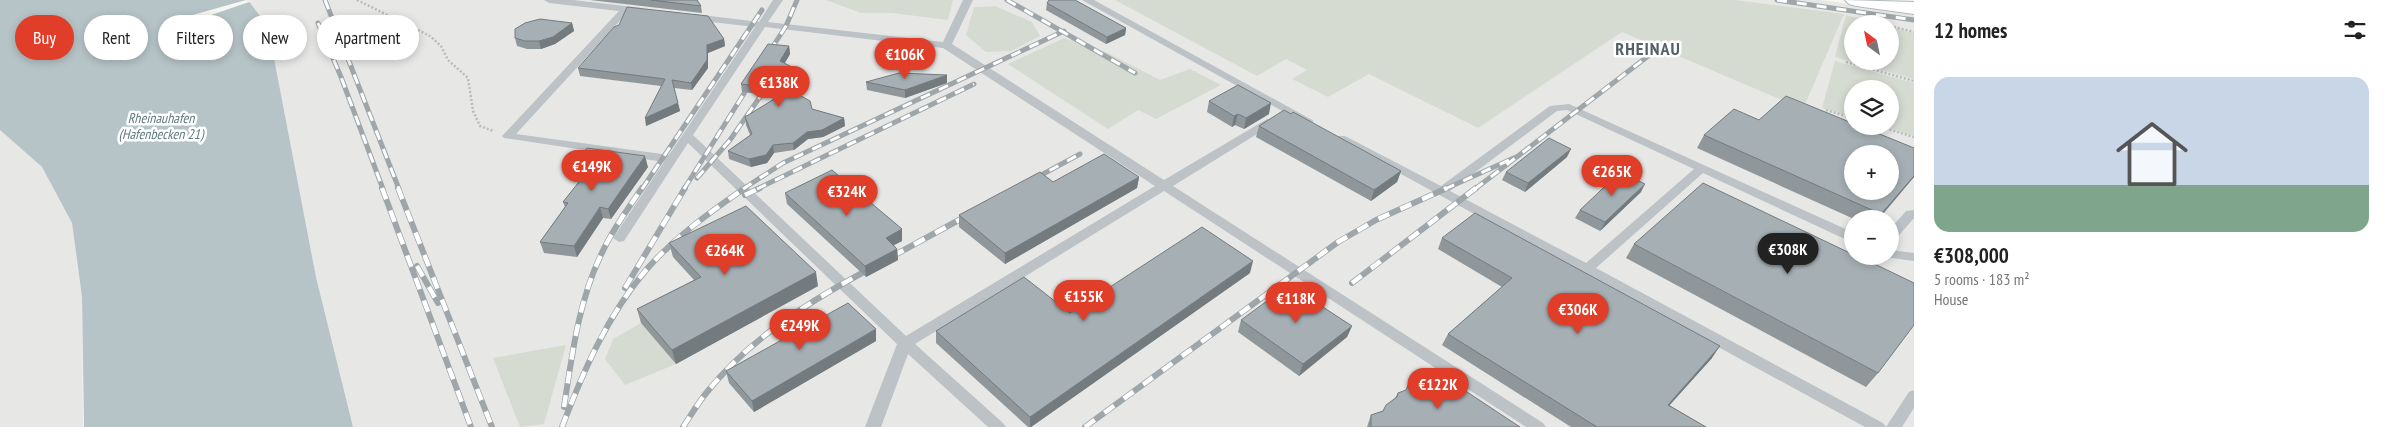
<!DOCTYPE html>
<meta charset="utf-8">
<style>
body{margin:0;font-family:"PT Sans Narrow",sans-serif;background:#f6f6f6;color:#222;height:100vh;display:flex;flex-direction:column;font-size:19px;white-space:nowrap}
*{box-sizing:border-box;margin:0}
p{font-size:16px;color:#767676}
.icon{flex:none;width:28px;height:28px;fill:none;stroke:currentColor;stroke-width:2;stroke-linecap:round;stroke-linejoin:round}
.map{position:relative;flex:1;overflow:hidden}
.sheet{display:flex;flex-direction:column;background:#fff;width:475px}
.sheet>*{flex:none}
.hud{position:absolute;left:15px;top:15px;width:475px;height:45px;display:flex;gap:10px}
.needle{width:32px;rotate:327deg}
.fabs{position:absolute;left:1844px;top:15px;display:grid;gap:10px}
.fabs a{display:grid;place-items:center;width:55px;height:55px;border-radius:50%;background:#fff;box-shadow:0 2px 8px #0003;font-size:25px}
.price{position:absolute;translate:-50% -42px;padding:0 11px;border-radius:18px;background:#e03e28;color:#fff;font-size:16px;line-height:32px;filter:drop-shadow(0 1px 2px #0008)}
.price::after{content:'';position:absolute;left:50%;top:30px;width:15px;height:11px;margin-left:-8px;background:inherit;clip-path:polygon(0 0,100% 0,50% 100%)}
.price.selected{background:#222;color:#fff}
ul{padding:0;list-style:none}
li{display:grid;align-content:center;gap:10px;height:265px;padding:0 20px}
li span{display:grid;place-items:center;height:155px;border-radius:15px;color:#555}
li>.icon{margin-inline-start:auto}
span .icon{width:90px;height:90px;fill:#fffc;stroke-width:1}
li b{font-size:21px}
h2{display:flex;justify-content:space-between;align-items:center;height:60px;padding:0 20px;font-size:21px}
.tag{padding:0 18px;border-radius:22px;background:#fff;box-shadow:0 2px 8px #0003;font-size:18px;line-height:45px}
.tag.selected{background:#e03e28;color:#fff}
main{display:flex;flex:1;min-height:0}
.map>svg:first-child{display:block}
.built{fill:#e7e7e6;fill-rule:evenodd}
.green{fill:#d6dbd2}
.water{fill:#b6c4c7}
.pier{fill:#f6f6f3}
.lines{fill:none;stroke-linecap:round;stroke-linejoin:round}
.secondary-casing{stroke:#b1b8bb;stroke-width:2}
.path{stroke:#b9bcbe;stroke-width:2.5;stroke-dasharray:2 2;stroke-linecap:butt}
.lane{fill:#bcc2c5;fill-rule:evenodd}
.secondary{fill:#fff;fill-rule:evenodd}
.rail-far1-casing{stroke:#9ea6aa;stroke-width:5}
.rail-casing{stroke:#9ea6aa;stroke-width:6}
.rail-far1{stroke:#fff;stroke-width:3;stroke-dasharray:10;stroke-linecap:butt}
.rail{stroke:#fff;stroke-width:4.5;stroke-dasharray:12;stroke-linecap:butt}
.wall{fill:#8f979b}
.shaded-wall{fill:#747b7e}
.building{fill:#a6b0b4;stroke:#747b7e;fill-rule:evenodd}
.labels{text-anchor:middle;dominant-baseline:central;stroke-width:5;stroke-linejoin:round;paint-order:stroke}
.water-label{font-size:14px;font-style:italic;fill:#617b80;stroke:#fff}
.district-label{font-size:18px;font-weight:bold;letter-spacing:1px;fill:#536268;stroke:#fff}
</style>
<main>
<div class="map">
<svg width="1914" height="427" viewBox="0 0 1914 427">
<rect width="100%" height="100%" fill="#f6f6f3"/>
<path class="built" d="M248,0H1821L1914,13V427H353L316,277L268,27ZM1852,24H1890V61H1852ZM1852,89H1890V126H1852ZM1852,154H1890V191H1852ZM1852,219H1890V256H1852Z
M0,130L42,167L72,223L82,297L83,427H0Z"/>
<path class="green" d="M826,0H953L948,20L892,13H861Z
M1115,0H1734L1844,14L1803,109L1622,32L1478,128L1369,74L1328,97L1292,79L1307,70L1286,59L1257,76Z
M995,6L1032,22L1040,36L1011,51L986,52L966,35L974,7Z
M1846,15L1878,24H1852V61H1890V27L1914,33V79L1835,57Z
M1064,38L1108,53L1160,80L1190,69L1221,85L1156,119L1138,110L1108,129L1008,64Z
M1835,61L1914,83V136L1884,126H1890V89H1852V117L1822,108Z
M641,323L676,364L625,385L605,359L613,339Z
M566,345L544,424L520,427L493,358Z"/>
<path class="water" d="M0,0H248L268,27L316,277L353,427H84L82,297L72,223L42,167L0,130Z"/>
<path class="pier" d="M246,0L252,1L185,24L182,18Z"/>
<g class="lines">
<g class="secondary-casing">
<path id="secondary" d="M1845,0L1914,2V14L1856,6L1849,4Z"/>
</g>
<path class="path" d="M357,0L430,36L441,46L448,60L468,78L473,111L480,126L493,131
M1890,26L1914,32
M1846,62L1914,81
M1826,110L1852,118
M1878,126L1914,137"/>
<path class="lane" d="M544,0H573L642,8L647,11L642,14L628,12L516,134L669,155L755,27L694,20L689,17L694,14L759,22L773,0H783L768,22L943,42L963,0H973L952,44L1164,180L1267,119H1275L1277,121L1275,123L1173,186L1543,423L1546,427H1526L1164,191L915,344L1003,423L1006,427H988L908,354L881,427H865L897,344L688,143L624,241L619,242L613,238L664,162L504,138L502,136L504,134L619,11L549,3ZM765,27L943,48L1155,186L906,336L693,135Z
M1082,0H1094L1314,121L1308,124L1304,123Z
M1569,104L1852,232V241L1847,240L1703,173L1596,268L1883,423L1886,427H1865L1335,138L1337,136H1345L1441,186L1550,106ZM1567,110L1694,169L1586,263L1450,191L1557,111Z
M1914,210V218L1895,240L1890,241V229L1906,211Z
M1890,250L1914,253V261L1885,257L1890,256Z
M1914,390V408L1902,427H1886L1909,392Z"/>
<use href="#secondary" class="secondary"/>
<g class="rail-far1-casing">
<path id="rail-far1" d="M325,0L399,189
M1007,0L1135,73
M1777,0L1914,20
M318,23L341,77L383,189
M770,51L786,26L797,0
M697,178L730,140L762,94
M1032,180L1080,154
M642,189L762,10
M684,189L745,92
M743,189L783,163L1064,31
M757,189L974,84
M1445,189L1516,157
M1475,189L1656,50"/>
</g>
<g class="rail-casing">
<path id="rail" d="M382,188L471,427
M398,188L492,427
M745,195L760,188
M893,256L970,214
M417,266L438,303
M1352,283L1476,188
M625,288L685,188
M564,407C572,356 578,304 600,257C611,232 627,210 642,188
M562,427C583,372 607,316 646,270C674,238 710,212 745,188
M683,427C691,415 698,403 707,392C748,341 805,304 862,273
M1085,427L1338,242L1376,220L1447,188"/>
</g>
<use href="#rail-far1" class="rail-far1"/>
<use href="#rail" class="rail"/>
</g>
<path class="wall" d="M590,0H697L701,6L702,13Z
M1047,3L1126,28L1125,35L1106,44L1046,10Z
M572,23L574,31L555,44L541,49H527L517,46L515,38Z
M724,39L725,46L708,53V68L692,90L674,88L680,111L646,126L661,86L580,76L578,68Z
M789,46L790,54L785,63L801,79L795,92L812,109L844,118L845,126L823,137L808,139L794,150L774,153L767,163L751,167L729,159L728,151L750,135L746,125L745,117L779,96L742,92L741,84Z
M947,75V83L905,98L867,90L866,82Z
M1209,101L1269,114L1244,129L1235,125L1232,127L1207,112Z
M1759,120L1914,177L1879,219H1854L1697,148L1704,135Z
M1259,126L1401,171L1397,182L1371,201L1256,137Z
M1567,157L1525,192L1502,180L1506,172Z
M648,167L611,219L603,218L577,257L544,253L540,242L565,207L563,202L579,182L573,181L570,170Z
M1139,177L1137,188L1005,264L959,227V215L1053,182Z
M1641,192L1600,231L1575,218L1580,210Z
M785,193L902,229V241L894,245L897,249L898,260L866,277L787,204Z
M1442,238L1712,358L1669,405L1706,427H1571L1442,345L1448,334L1502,287L1438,249Z
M669,243L818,286L676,364L641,323L637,309L694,280L673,257Z
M1634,244L1878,373L1866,387L1626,258Z
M1250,273L1031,427H1028L936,343V331L1070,313Z
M1241,320L1352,326L1347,337L1299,376L1238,332Z
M876,341L754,412L729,383L726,371Z
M1398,393L1434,399L1520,427H1367L1371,415L1383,411L1395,398Z"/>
<path class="shaded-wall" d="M572,23L574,31L555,44L541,49L539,41Z
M1126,28L1125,35L1106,44L1107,37Z
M724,39L725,46L708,53V68L692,90L691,83L707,45Z
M789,46L790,54L781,69L780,61Z
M800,71L801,79L793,98L792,91Z
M947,75V83L905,98V90Z
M678,103L680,111L646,126L645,118Z
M1271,103L1269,114L1244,129L1246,118Z
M1238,114L1235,125L1232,127L1234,116Z
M844,118L845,126L823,137L808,139L794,150L793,143L807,132Z
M773,145L774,153L767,163L751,167L749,159Z
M1571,149L1567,157L1525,192L1528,183Z
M645,156L648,167L611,219L608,209Z
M1401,171L1397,182L1371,201L1374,190Z
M1914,176V177L1878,219L1881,214Z
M1139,177L1137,188L1005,264V253Z
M1645,184L1641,192L1600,231L1605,222Z
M600,207L603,218L577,257L574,246Z
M902,229V241L886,249V238Z
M897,249L898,260L866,277L865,266Z
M1253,261L1250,273L1031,427H1030V417Z
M816,272L818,286L676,364L672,350Z
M1352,326L1347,337L1299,376L1303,364Z
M876,329V341L754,412L752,401Z
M1720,346L1712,358L1660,416L1668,405Z"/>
<path class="building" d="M651,0H697L701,6Z
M1049,0H1075L1126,28L1107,37L1047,3Z
M627,7L708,16L724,39L707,45V60L691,83L672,80L678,103L645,118L665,79L578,68L614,27L619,25Z
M540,19L572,23L553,37L539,41H525L515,38V29L525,23Z
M768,44L789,46L780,61L800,71L792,91L810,101L812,109L844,118L822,130L807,132L793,143L773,145L766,155L749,159L728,151L752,134L745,117L789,90L741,84Z
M899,73L947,75L905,90L866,82Z
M1238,85L1271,103L1246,118L1238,114L1234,116L1209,101Z
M1786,96L1852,123V126H1860L1914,148V176L1881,214L1704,135L1734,109L1759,120ZM1852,154H1890V191H1852Z
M1284,110L1291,114L1293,112L1401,171L1374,190L1259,126Z
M1549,138L1571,149L1528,183L1506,172Z
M587,148L645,156L608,209L600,207L574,246L540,242L568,203L563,202L586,173L570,170Z
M1104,154L1139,177L1005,253L959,215L1040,172L1053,182Z
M832,170L902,229L886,238L897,249L865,266L785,193Z
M1620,172L1645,184L1605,222L1580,210Z
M1703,183L1852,254V256H1858L1914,283V325L1878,373L1634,244Z
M746,206L816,272L672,350L637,309L701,277L669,243Z
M1475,213L1720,346L1668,405L1706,427H1597L1448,334L1512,278L1442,238Z
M1202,227L1253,261L1030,417L936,331L1024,277L1070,313Z
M1289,285L1352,326L1303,364L1241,320Z
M848,303L876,329L752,401L726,371Z
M1411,378L1421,384L1434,399L1452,382L1520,427H1371V415L1383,411L1386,405L1397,397L1398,393L1406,390Z"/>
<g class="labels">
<g class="water-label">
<text x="161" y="118">Rheinauhafen<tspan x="161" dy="16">(Hafenbecken 21)</tspan></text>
</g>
<g class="district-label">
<text x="1648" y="48">RHEINAU</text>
</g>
</g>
</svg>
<div class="fabs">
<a><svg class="needle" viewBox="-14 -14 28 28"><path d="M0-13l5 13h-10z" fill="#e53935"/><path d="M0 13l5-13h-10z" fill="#767676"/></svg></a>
<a><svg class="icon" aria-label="layers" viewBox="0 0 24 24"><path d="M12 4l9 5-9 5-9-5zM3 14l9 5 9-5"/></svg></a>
<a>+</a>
<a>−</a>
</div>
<b class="price" style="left:905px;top:80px">€106K</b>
<b class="price" style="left:779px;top:108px">€138K</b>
<b class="price" style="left:592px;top:192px">€149K</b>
<b class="price" style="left:1612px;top:197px">€265K</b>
<b class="price" style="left:847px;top:217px">€324K</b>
<b class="price selected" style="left:1788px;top:275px">€308K</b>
<b class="price" style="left:725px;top:276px">€264K</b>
<b class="price" style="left:1084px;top:322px">€155K</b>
<b class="price" style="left:1296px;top:324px">€118K</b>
<b class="price" style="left:1578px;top:335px">€306K</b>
<b class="price" style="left:800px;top:351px">€249K</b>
<b class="price" style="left:1438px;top:410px">€122K</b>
<div class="hud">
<a class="tag selected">Buy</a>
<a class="tag">Rent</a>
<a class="tag">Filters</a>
<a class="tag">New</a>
<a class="tag">Apartment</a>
</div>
</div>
<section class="sheet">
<h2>12 homes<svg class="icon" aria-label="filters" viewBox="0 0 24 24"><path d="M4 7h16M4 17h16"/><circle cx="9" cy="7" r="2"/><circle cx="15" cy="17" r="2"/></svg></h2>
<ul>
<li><span style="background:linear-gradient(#c9d6e8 70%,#7fa58c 0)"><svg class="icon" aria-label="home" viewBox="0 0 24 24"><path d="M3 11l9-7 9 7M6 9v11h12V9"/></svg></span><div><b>€308,000</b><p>5 rooms · 183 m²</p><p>House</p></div></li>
</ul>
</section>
</main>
